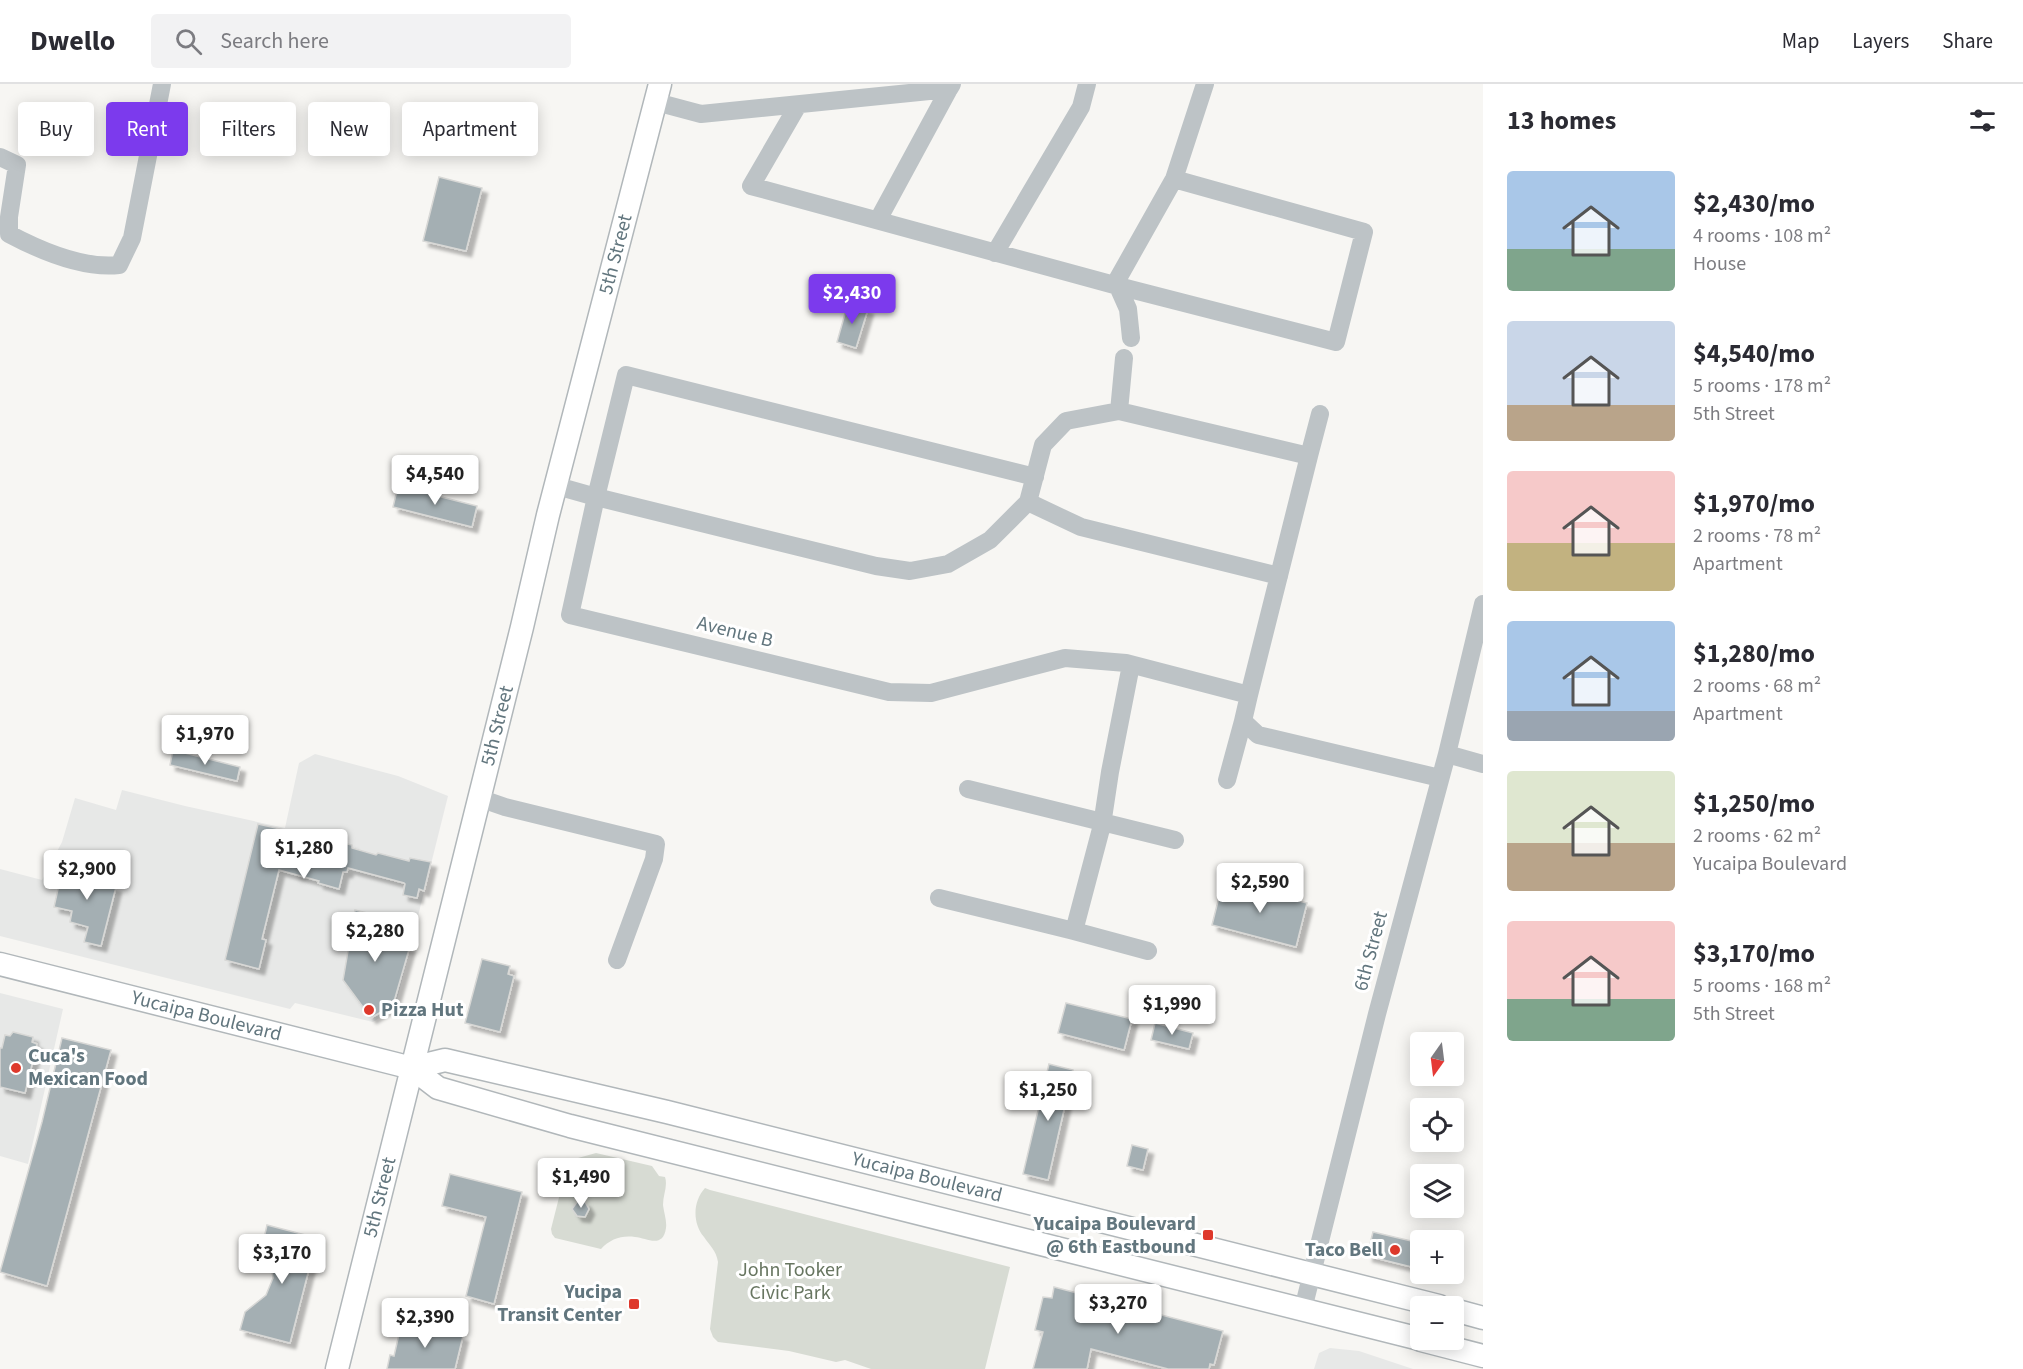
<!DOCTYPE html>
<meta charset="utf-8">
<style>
body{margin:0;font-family:"Source Sans 3",sans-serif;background:#f2f2f3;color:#2b2b33;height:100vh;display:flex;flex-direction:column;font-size:22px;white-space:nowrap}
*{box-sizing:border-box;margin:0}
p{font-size:20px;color:#7c7c81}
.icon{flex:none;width:33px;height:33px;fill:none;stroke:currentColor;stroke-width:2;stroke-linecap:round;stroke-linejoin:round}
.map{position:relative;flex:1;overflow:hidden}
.panel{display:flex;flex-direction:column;background:#fff;width:540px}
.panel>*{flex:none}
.top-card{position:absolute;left:18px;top:18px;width:570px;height:54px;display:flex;gap:12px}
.needle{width:39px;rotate:194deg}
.fabs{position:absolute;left:1410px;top:948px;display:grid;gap:12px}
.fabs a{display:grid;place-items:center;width:54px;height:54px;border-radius:6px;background:#fff;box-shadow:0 3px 15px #0003;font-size:30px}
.price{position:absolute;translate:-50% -51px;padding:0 14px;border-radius:6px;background:#fff;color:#222;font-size:20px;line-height:39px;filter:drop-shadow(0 2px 3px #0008)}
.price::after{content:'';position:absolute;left:50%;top:36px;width:18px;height:14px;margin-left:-9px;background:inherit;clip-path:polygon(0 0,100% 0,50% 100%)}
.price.current{background:#7c3aed;color:#fff}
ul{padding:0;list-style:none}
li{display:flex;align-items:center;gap:18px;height:150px;padding:0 24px}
li span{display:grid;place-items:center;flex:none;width:168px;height:120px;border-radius:6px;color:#555}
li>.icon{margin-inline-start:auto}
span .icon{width:72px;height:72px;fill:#fffc;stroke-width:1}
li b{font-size:26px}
h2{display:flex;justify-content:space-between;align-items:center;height:72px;padding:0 24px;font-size:26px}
.chip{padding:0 21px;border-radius:6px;background:#fff;box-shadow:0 3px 15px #0003;font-size:21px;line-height:54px}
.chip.current{background:#7c3aed;color:#fff}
header{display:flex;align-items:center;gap:36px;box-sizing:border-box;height:84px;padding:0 30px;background:#fff;border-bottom:2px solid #e1e1e2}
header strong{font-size:28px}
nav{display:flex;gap:33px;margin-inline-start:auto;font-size:21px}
.search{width:420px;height:54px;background:#f2f2f3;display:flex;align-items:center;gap:15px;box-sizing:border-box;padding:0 21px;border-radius:6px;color:#7c7c81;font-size:22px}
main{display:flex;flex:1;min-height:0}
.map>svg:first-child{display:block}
.built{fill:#e7e8e7}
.green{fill:#d7dbd3}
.building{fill:#a4afb3;stroke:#d8d8d6;stroke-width:1.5;filter:url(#shadow)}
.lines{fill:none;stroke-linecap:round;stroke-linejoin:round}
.major-casing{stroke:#b1b7ba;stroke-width:25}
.minor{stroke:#bdc3c6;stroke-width:18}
.major{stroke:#fff;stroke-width:22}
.poi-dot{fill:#de392c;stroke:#fff;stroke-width:2}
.labels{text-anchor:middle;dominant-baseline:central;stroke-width:6;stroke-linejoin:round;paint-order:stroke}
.street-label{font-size:20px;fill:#62767e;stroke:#fff}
.poi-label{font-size:20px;font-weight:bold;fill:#62767e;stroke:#fff;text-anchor:end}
.park-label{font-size:20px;fill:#687661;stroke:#fff}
</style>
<header>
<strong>Dwello</strong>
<div class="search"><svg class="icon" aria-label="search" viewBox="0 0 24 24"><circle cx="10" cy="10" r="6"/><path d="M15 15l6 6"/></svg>Search here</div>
<nav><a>Map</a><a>Layers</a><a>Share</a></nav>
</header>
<main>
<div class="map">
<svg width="1483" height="1285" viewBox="0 0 1483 1285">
<defs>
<filter id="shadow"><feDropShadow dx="5.5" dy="5.5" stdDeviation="1.5" flood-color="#0004"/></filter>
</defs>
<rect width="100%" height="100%" fill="#f7f6f3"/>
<path class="built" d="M315,670L398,692L448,712L395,924L373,938L295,919L290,925L0,852V785L42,796L62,758L75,714L116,726L122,706L185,722L285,744L299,679Z
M0,909L63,925L28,1080L0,1072Z
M1330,1264L1359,1267L1413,1285H1314L1319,1269Z"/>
<path class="green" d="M596,1069L652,1082L659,1092L665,1093C668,1102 663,1111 663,1121C664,1129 667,1137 666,1144C663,1165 647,1154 635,1153C622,1151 610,1155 601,1165L555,1154L552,1150L551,1145L569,1074H578Z
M705,1104L710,1106L1010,1183L985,1285H871L845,1276L836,1278L789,1267L718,1258L713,1253L710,1245L718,1178C716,1166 710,1162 704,1153C692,1139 693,1117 705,1104Z"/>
<path class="building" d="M439,93L482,104L466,167L423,157Z
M848,219L868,225L856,264L837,258Z
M398,402L477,422L472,443L393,423Z
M173,666L240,683L237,697L170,681Z
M258,740L352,761V764L376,771L378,769L409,777L410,774L431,778L424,807L419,805L417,814L403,811L405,800L404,799L348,784L347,788H343L339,805L318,799L319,797L279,786L262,855L266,856L259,885L225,876Z
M80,775L100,780L95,798L116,803L101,862L84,858L88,843L70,838L72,827L54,823L60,796L74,799Z
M1223,797L1307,819L1296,863L1212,841Z
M355,826L376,831L374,838L407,846L402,862H410L393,921L371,934L343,896Z
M482,875L510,882L508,890L514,892L500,948L465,939Z
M1066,919L1132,935L1124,966L1058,949Z
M1155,939L1193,949L1189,965L1151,956Z
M13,948L33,953L32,958L37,960L25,1009L0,1003V964H2L5,951L10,952Z
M62,954L111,966L47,1202L0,1188L42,1038Z
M1049,980L1073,986L1048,1096L1023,1090Z
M1132,1061L1148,1065L1143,1086L1127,1082Z
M450,1090L522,1108L494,1220L466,1212L486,1133L442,1122Z
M577,1118H585L589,1125L585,1133L577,1132L572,1125Z
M267,1141L317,1154L290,1259L240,1246L245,1228L266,1211L273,1194L270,1175L262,1163Z
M1373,1148L1420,1159V1185L1367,1172Z
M1054,1203L1223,1247L1214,1281L1210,1280L1209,1285H1168L1091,1265L1087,1285H1033L1043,1248L1035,1246L1043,1213L1052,1214Z
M402,1237L463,1252L455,1285H387L390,1271L394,1272Z"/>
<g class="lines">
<g class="major-casing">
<g id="major">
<path id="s1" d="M0,880L412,984L438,1004L570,1042L1420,1255"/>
<path id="s2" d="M412,984L445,976L667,1028L1439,1222"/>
<path d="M1454,1226L1483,1234"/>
<path d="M1421,1256L1483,1272"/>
<path id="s3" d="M337,1285L522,543L548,431L660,0"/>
</g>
</g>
<path class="minor" d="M656,18L701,30L949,5L952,0
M798,21L751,102L1118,202L1336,258L1364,148L1174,95
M0,73L17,81L9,133V150C41,167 83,185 119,181L132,154L162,0
M878,136L949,5
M995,169L1081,23L1087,0
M1131,254L1128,225L1116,198L1174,95L1205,0
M1309,372L1320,330
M1035,393L626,291L596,413L570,531L889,608L931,609L1065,574L1126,579L1249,611L1309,372L1119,327
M557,402L596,413L876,482L910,487L948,480L990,456L1028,418L1043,361L1066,337L1119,327L1124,274
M1028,418L1081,443L1279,492
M1131,581L1110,688L1102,741L1074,847L1148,867
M1249,611L1243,637L1258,651L1440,694
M1447,670L1483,680
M1227,696L1243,637
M968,705L1175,756
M479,714L505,723L656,760L654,775L617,876
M939,814L1074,847
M1303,1225L1377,930L1447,670L1483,520"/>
<use href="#major" class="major"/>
</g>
<g class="poi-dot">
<circle cx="369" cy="926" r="6"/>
<circle cx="16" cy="984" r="6"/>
<rect x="1202" y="1145" width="12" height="12" rx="3"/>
<circle cx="1395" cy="1166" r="6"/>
<rect x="628" y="1214" width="12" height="12" rx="3"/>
</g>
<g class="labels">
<g class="street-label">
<text stroke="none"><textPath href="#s3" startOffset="1149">5th Street</textPath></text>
<text transform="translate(735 548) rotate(14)">Avenue B</text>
<text stroke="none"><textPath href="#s3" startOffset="663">5th Street</textPath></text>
<text transform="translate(1371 867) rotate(-75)">6th Street</text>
<text stroke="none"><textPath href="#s1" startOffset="213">Yucaipa Boulevard</textPath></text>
<text stroke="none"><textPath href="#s2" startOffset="530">Yucaipa Boulevard</textPath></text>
<text stroke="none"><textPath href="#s3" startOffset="177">5th Street</textPath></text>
</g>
<g class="poi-label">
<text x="381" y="926" text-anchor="start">Pizza Hut</text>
<text x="28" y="972" text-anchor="start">Cuca's<tspan x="28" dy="23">Mexican Food</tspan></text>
<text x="1196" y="1140">Yucaipa Boulevard<tspan x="1196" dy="23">@ 6th Eastbound</tspan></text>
<text x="1383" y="1166">Taco Bell</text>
<text x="622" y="1208">Yucipa<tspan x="622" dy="23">Transit Center</tspan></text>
</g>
<g class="park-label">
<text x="790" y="1186">John Tooker<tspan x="790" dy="23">Civic Park</tspan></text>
</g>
</g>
</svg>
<div class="fabs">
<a><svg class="needle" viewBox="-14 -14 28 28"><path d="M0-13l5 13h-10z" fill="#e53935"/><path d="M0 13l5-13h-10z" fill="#7c7c81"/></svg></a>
<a><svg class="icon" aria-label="locate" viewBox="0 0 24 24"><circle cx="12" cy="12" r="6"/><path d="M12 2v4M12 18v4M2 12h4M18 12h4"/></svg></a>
<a><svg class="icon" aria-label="layers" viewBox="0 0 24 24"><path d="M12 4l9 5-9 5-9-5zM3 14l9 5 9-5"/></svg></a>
<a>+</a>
<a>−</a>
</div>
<b class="price current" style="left:852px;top:241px">$2,430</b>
<b class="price" style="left:435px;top:422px">$4,540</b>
<b class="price" style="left:205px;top:682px">$1,970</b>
<b class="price" style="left:304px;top:796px">$1,280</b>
<b class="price" style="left:87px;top:817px">$2,900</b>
<b class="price" style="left:1260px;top:830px">$2,590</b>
<b class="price" style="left:375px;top:879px">$2,280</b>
<b class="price" style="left:1172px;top:952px">$1,990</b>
<b class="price" style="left:1048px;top:1038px">$1,250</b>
<b class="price" style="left:581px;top:1125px">$1,490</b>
<b class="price" style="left:282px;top:1201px">$3,170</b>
<b class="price" style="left:1118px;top:1251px">$3,270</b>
<b class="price" style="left:425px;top:1265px">$2,390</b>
<div class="top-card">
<a class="chip">Buy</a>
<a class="chip current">Rent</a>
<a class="chip">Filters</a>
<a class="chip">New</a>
<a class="chip">Apartment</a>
</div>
</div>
<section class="panel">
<h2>13 homes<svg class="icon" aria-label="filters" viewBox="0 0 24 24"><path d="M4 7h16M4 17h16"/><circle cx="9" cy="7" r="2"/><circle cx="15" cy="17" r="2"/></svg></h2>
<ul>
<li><span style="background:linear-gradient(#a9c7e8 65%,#7fa58c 0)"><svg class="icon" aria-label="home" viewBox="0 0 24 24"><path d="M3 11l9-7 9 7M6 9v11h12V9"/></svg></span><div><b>$2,430/mo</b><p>4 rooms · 108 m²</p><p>House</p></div></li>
<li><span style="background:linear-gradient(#c9d6e8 70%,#b9a48a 0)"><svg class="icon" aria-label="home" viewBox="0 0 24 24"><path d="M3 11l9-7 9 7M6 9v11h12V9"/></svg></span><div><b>$4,540/mo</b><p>5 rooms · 178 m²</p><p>5th Street</p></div></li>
<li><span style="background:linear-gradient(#f6c9c9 60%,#c2b280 0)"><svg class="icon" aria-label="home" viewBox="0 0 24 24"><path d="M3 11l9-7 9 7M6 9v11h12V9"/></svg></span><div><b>$1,970/mo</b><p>2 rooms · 78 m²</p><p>Apartment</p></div></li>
<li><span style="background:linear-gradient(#a9c7e8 75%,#9aa5b1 0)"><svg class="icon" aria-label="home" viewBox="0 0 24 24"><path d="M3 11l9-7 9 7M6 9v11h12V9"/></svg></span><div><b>$1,280/mo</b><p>2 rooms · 68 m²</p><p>Apartment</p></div></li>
<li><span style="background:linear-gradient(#dfe7d0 60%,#b9a48a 0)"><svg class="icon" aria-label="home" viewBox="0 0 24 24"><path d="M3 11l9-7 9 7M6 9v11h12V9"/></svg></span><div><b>$1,250/mo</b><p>2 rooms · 62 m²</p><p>Yucaipa Boulevard</p></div></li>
<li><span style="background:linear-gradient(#f6c9c9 65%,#7fa58c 0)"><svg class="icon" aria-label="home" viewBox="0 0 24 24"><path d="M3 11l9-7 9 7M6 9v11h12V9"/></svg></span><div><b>$3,170/mo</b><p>5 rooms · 168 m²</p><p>5th Street</p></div></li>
</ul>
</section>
</main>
